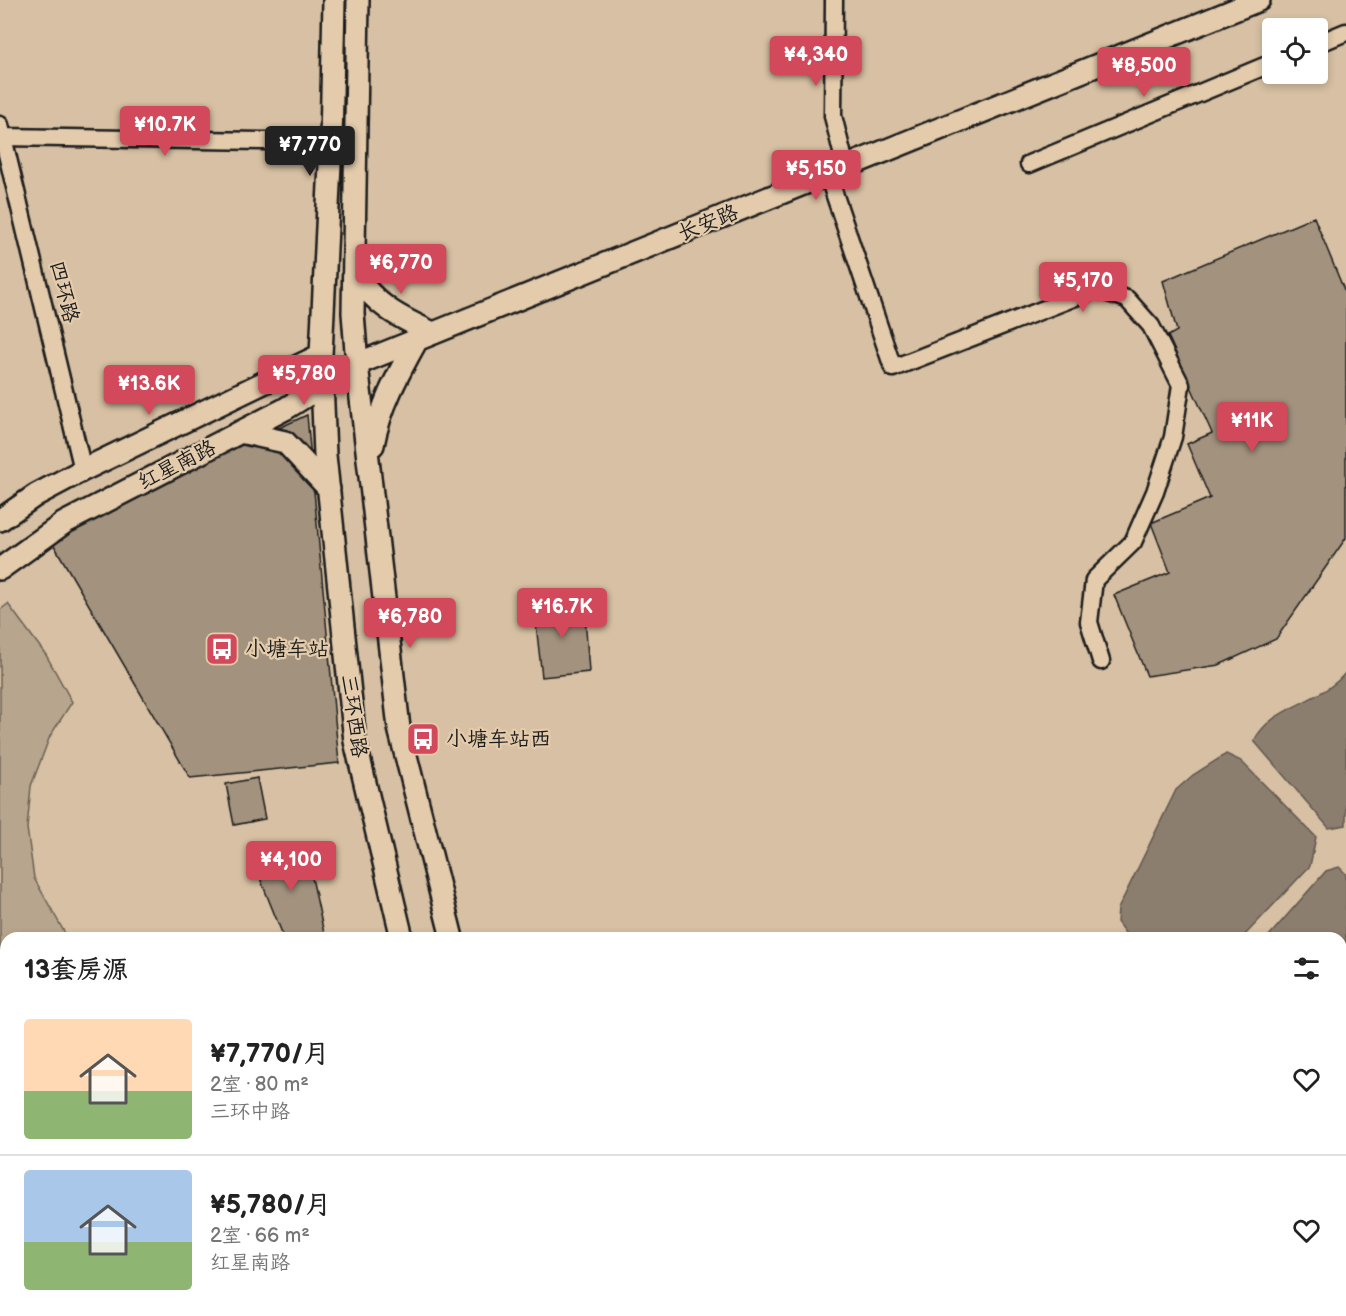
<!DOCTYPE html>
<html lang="zh">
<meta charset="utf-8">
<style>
body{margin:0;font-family:"Balsamiq Sans","LXGW WenKai TC",sans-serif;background:#f2f2f2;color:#222;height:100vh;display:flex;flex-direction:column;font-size:22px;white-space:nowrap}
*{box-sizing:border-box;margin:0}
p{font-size:20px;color:#767676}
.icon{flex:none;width:33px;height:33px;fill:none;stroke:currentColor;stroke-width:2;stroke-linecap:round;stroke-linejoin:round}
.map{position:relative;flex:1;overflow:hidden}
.panel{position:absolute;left:0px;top:932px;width:1347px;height:386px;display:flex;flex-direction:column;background:#fff;border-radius:18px 18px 0 0;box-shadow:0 3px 9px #0003}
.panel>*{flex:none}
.controls{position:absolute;left:1262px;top:18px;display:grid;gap:12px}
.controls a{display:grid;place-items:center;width:66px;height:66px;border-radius:6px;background:#fff;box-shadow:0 3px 9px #0003;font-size:30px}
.price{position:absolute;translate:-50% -51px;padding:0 14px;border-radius:6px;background:#d1495b;color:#fff;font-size:20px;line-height:39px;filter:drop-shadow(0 2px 3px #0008)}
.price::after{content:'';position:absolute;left:50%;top:36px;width:18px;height:14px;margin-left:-9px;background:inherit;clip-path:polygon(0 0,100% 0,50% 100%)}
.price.active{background:#222;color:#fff}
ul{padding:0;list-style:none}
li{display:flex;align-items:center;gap:18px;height:150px;padding:0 24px}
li+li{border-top:2px solid #e0e0e0}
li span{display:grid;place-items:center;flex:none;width:168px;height:120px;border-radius:6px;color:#555}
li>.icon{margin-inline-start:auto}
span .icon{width:72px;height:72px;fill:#fffc;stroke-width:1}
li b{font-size:26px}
h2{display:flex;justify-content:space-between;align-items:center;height:72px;padding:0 24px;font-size:26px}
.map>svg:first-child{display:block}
.built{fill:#c7b298}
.green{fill:#b8a58d;stroke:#6a6054;stroke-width:1.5}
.water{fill:#8c7e6e;stroke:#5f574d;stroke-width:1.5}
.building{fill:#a2927e;stroke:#1c1c1c;stroke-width:1.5}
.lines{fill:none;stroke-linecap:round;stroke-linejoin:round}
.minor-casing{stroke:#1c1c1c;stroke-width:21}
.major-casing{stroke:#1c1c1c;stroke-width:26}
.minor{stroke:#e3cbac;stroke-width:16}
.major{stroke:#e3cbac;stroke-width:21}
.labels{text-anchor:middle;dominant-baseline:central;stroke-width:4.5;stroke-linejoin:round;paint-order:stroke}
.street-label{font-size:21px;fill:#1c1c1c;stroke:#e3cbac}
.poi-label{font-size:21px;fill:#1c1c1c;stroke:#e3cbac;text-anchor:start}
</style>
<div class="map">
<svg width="1346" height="1316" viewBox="0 0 1346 1316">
<rect width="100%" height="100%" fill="#d7c0a3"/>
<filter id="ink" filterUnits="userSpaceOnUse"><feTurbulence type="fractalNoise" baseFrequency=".0167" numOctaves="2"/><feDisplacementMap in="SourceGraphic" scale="12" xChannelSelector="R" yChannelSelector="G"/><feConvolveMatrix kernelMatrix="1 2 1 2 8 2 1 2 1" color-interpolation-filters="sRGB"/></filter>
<g filter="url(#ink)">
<path class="built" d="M1082,1311H1277L1284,1316H1078Z"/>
<path class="green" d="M8,604L46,655L72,702L50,736L31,786L27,828L34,878L67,937L6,938V1213L0,1216V610Z"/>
<path class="water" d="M1346,672V825L1329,828L1254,741C1272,705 1321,704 1346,672Z
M1226,754L1241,761L1316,837L1310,866L1243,937H1128L1117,922L1118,909L1176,790L1193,775Z
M1339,867L1346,874V1045L1341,1050V938L1268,937L1326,871Z
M1344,1118L1346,1120V1223L1341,1221V1122Z"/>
<path class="building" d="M1314,217L1346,295V538L1276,639L1219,665L1147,676L1114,595L1170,572L1151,523L1210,498L1187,444L1212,433L1168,336L1177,331L1163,281Z
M307,415L339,763L190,778L48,535Z
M584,601L589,672L542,677L534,607Z
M257,778L265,819L234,825L226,784Z
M305,845L325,938H284L252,858Z
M803,1311H1045L1041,1316H799Z"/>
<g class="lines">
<g class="minor-casing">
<path id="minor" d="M834,0L833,116L846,168
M1317,44L1346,32
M0,125L83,470
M0,137L331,142
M1029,164L1272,63
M828,175L893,368L1096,289L1127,299L1151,326L1181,385L1173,437L1155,492L1133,542L1094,580L1089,622L1101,661"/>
</g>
<g class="major-casing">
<path id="major" d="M334,0L331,142L321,355L325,455L355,741L402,938
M358,0L353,313L357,364L399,728L452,938
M354,273C376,306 398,317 433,333
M240,432L285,442L329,489
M373,445C380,407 398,374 417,340
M0,520L36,495L83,470L321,355
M0,569L64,523L285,409L357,364L1259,0
M534,1311L536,1316
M581,1311L584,1316"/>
</g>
<use href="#minor" class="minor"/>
<use href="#major" class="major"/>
</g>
</g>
<defs>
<g id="bus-square" transform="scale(1.725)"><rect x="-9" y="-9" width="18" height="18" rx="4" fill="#d1495b" stroke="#e3cbac"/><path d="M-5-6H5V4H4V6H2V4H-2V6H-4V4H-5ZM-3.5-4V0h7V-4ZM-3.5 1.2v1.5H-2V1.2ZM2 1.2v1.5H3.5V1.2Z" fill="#fff"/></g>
</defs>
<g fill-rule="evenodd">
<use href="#bus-square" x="222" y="649"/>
<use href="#bus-square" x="423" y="739"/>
</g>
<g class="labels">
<g class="street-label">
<text transform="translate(708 223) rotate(-22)">长安路</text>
<text transform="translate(64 292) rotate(76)">四环路</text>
<text transform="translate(177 465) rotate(-27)">红星南路</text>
<text transform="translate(354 716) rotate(82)">三环西路</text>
</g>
<g class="poi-label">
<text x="245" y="649">小塘车站</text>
<text x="446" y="739">小塘车站西</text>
</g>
</g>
</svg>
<div class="controls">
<a><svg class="icon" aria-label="locate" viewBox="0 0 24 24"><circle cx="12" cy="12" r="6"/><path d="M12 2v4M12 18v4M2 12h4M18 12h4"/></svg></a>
</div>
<b class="price" style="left:816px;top:87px">¥4,340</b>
<b class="price" style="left:1144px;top:98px">¥8,500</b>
<b class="price" style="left:165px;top:157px">¥10.7K</b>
<b class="price active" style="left:310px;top:177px">¥7,770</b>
<b class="price" style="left:816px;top:201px">¥5,150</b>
<b class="price" style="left:401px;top:295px">¥6,770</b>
<b class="price" style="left:1083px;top:313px">¥5,170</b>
<b class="price" style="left:304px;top:406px">¥5,780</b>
<b class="price" style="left:149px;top:416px">¥13.6K</b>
<b class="price" style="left:1252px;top:453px">¥11K</b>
<b class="price" style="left:562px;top:639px">¥16.7K</b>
<b class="price" style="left:410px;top:649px">¥6,780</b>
<b class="price" style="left:291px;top:892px">¥4,100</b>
<section class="panel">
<h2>13套房源<svg class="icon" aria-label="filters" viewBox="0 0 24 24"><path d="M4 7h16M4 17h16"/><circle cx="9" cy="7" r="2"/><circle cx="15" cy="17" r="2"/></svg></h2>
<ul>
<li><span style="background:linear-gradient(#ffd9b3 60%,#8fb573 0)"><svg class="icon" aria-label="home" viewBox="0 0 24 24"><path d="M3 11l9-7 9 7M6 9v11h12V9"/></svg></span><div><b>¥7,770/月</b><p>2室 · 80 m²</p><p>三环中路</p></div><svg class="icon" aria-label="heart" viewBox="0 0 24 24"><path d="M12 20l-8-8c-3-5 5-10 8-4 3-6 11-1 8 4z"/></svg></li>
<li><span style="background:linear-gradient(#a9c7e8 60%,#8fb573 0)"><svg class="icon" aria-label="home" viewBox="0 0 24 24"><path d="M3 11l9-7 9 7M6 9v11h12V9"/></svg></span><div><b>¥5,780/月</b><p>2室 · 66 m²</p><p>红星南路</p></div><svg class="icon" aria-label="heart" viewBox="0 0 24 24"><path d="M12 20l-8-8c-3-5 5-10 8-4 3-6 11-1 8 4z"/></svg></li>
</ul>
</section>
</div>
